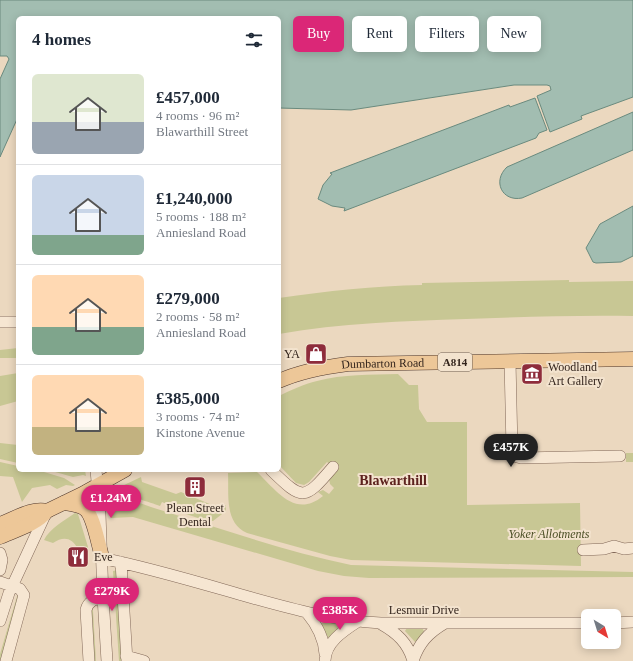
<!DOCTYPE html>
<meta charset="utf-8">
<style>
body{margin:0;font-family:"Times New Roman",serif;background:#f2f2f3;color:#1f2937;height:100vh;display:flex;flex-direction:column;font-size:15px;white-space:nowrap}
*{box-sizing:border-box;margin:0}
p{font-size:13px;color:#747a83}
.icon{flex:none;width:22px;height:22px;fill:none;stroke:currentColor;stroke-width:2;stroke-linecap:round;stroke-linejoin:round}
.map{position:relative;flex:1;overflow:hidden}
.sheet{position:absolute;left:16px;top:16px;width:265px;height:456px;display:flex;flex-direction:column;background:#fff;border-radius:6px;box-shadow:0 2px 10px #0003}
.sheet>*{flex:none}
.guide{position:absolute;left:293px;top:16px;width:280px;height:36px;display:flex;gap:8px}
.needle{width:26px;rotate:142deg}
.controls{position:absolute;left:581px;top:609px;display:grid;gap:8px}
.controls a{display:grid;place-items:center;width:40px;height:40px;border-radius:6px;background:#fff;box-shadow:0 2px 10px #0003;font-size:20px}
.price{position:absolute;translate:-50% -34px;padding:0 9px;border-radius:14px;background:#db2777;color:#fff;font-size:13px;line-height:26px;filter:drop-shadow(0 1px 2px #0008)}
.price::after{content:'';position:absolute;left:50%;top:24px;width:12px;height:9px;margin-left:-6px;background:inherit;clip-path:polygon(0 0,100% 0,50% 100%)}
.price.selected{background:#222;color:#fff}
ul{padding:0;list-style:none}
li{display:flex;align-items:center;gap:12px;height:100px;padding:0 16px}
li+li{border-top:1px solid #e0e1e3}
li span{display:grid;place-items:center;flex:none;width:112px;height:80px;border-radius:6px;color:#555}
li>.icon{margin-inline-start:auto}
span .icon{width:48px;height:48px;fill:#fffc;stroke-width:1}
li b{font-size:17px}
h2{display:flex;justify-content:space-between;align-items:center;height:48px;padding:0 16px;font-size:17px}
.chip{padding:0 14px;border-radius:6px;background:#fff;box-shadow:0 2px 10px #0003;font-size:14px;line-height:36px}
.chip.selected{background:#db2777;color:#fff}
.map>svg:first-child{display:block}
.green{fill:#c8c794}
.water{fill:#a2bdb1;stroke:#6a8a7e}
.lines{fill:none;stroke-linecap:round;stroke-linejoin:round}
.minor-casing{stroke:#836959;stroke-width:12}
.major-casing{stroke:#50382d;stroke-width:15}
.minor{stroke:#f6e6d2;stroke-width:11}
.major{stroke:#edc798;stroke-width:14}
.labels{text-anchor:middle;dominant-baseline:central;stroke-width:4;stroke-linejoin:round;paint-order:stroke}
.shield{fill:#f3e3ce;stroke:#6d5d51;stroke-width:1}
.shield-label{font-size:11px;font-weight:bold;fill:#33241c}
.poi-label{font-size:12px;fill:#33241c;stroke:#f3e3ce;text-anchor:start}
.street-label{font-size:12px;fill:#33241c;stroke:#f3e3ce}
.park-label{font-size:12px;font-style:italic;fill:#4a4e24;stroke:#f3e3ce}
.quarter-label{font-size:14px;font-weight:bold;fill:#5d221e;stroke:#f3e3ce}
</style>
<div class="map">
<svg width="633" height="661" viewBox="0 0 633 661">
<rect width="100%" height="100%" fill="#ebd8bf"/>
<path class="green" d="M569,280V282L633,281V316C577,315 522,317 466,319C403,321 341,323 279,334V298C327,291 374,286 422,285V283Z
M18,348V358H0V350Z
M18,373V401L0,406V376Z
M398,374L409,385H418L419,409L427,422H467V505L580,503L581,566L351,560L330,556L247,533C224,523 229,494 228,473L257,472C276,490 295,519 323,496L318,492L323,490L329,494L334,488L330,484L329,479L336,470L327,462L309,482L304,485L296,483L279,465V396C291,390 304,384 317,381C343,374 371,375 398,374Z
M0,443L18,445V463L0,459Z
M626,453H633V462H626Z
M0,462L18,466V470H35L44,472L64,478L75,485L73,486L66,485L57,489L50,485L32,488L22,502L13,477L0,476Z
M48,470H85L86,476L83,475L73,477Z
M141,477L142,482L176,494L181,492L224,510V505H226V511L213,521H207L168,508L169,505L162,502L160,506C150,502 127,497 122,488L120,487Z
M110,496L123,499L124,497C151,508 180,516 208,525C255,540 303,555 351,565L633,572V577L369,578L344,576L318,571L133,517L111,518Z
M75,513L78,514L88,547L87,550L78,549C72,537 63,536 53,543L44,540C49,529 65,520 75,513Z
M118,570L124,661H119L113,571Z
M18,593L20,595L2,661H0V654Z
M92,609L93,611L96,661H92L90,610Z
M325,622L337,624L340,627L329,638L328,637L321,625L322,623Z
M407,628H422L424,631L417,641L415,642L405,631Z"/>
<path class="water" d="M0,0H633V97L581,116L582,119L550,132L537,96L551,90L550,86L547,85H514L351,110L279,108V18H18V117L0,157V79L9,59L7,56H0Z
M535,98L547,130L539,133L536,138L344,211L345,208L332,206L318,199L323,185L332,174L330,173L509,105L510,107Z
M633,112V150L522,198C502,202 492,181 507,167Z
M633,206V256L621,262L596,263L593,262L586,248L600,224Z"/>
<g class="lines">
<g class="minor-casing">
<path id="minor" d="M0,322H18
M510,361L512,449L513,456L521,458L620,456
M96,470L100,514L103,597L107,661
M271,470C303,501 304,501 333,467
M583,550L604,549L614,546L624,549L633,548
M0,553L2,560L0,570
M101,558C151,568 200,583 249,597C292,609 335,621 381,623H588
M121,562L127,661
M0,582L20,589L24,595L6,661
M307,613C317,625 324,638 325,654
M0,621L9,593L46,513
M614,623L633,622
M381,624C397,633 408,643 413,661
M126,656L144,661
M89,661L86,610C88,601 95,599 103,597
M325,661C325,643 343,631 357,622
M413,661C419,643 428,633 445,623"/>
</g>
<g class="major-casing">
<g id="major">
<path id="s1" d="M279,381C301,371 324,367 348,364L633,359"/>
<path d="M64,503C70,504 80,505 85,509C93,515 98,543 101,553"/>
<path d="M0,524C14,519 32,507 47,511"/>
<path d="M0,537C16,530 37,524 47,511L82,494L125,470"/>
</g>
</g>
<use href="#minor" class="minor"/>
<use href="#major" class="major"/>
</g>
<defs>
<g id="shop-square" transform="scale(1.15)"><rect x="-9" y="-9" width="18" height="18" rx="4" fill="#8e2c3b" stroke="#f3e3ce"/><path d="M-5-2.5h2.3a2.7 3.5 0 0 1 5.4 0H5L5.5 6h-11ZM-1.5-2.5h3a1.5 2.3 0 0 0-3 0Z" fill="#fff"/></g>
<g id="museum-square" transform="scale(1.15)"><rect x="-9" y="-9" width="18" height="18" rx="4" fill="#8e2c3b" stroke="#f3e3ce"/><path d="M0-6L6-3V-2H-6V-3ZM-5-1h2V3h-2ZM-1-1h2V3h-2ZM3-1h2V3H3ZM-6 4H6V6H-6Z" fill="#fff"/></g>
<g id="building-square" transform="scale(1.15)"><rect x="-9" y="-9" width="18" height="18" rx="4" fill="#8e2c3b" stroke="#f3e3ce"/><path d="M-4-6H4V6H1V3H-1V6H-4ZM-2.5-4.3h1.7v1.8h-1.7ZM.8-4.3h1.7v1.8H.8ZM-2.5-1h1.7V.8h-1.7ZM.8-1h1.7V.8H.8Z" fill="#fff"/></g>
<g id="restaurant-square" transform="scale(1.15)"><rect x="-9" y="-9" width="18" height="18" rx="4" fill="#8e2c3b" stroke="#f3e3ce"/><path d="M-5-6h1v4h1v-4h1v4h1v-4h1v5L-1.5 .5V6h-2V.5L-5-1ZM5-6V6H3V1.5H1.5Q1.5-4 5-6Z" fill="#fff"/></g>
</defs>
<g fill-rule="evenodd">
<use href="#shop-square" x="316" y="354"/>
<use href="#museum-square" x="532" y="374"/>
<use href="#building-square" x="195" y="487"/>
<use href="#restaurant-square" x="78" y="557"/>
</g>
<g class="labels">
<rect class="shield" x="438" y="353" width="34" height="18" rx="3"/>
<g class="shield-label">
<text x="455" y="362">A814</text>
</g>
<g class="poi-label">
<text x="300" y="354" text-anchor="end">YA</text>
<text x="548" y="367">Woodland<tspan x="548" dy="14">Art Gallery</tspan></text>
<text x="195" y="508" text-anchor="middle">Plean Street<tspan x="195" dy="14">Dental</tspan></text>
<text x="94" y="557">Eve</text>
</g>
<g class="street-label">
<text stroke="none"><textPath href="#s1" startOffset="106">Dumbarton Road</textPath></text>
<text x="424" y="610">Lesmuir Drive</text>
</g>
<g class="park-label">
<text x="549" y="534">Yoker Allotments</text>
</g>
<g class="quarter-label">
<text x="393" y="480">Blawarthill</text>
</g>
</g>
</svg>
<div class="controls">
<a><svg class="needle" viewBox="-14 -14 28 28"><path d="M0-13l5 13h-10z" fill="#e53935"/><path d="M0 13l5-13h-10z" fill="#747a83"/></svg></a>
</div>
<b class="price selected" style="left:511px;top:468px">£457K</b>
<b class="price" style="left:111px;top:519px">£1.24M</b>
<b class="price" style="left:112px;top:612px">£279K</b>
<b class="price" style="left:340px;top:631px">£385K</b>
<div class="guide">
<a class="chip selected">Buy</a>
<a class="chip">Rent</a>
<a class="chip">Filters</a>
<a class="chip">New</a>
</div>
<section class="sheet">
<h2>4 homes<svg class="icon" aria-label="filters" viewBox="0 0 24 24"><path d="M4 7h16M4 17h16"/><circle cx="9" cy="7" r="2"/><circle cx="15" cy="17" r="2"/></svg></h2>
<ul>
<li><span style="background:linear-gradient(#dfe7d0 60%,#9aa5b1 0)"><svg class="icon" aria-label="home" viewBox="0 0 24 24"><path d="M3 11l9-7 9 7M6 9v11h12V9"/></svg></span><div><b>£457,000</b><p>4 rooms · 96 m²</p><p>Blawarthill Street</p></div></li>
<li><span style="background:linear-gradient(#c9d6e8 75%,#7fa58c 0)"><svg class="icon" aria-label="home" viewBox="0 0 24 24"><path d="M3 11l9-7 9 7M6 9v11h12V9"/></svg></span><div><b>£1,240,000</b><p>5 rooms · 188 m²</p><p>Anniesland Road</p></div></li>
<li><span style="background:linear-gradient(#ffd9b3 65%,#7fa58c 0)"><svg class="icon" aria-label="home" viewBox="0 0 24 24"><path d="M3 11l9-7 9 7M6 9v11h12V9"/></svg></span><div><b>£279,000</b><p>2 rooms · 58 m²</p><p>Anniesland Road</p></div></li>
<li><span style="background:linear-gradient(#ffd9b3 65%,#c2b280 0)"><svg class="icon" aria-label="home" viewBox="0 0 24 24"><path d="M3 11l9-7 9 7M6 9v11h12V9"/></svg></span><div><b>£385,000</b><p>3 rooms · 74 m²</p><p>Kinstone Avenue</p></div></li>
</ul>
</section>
</div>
